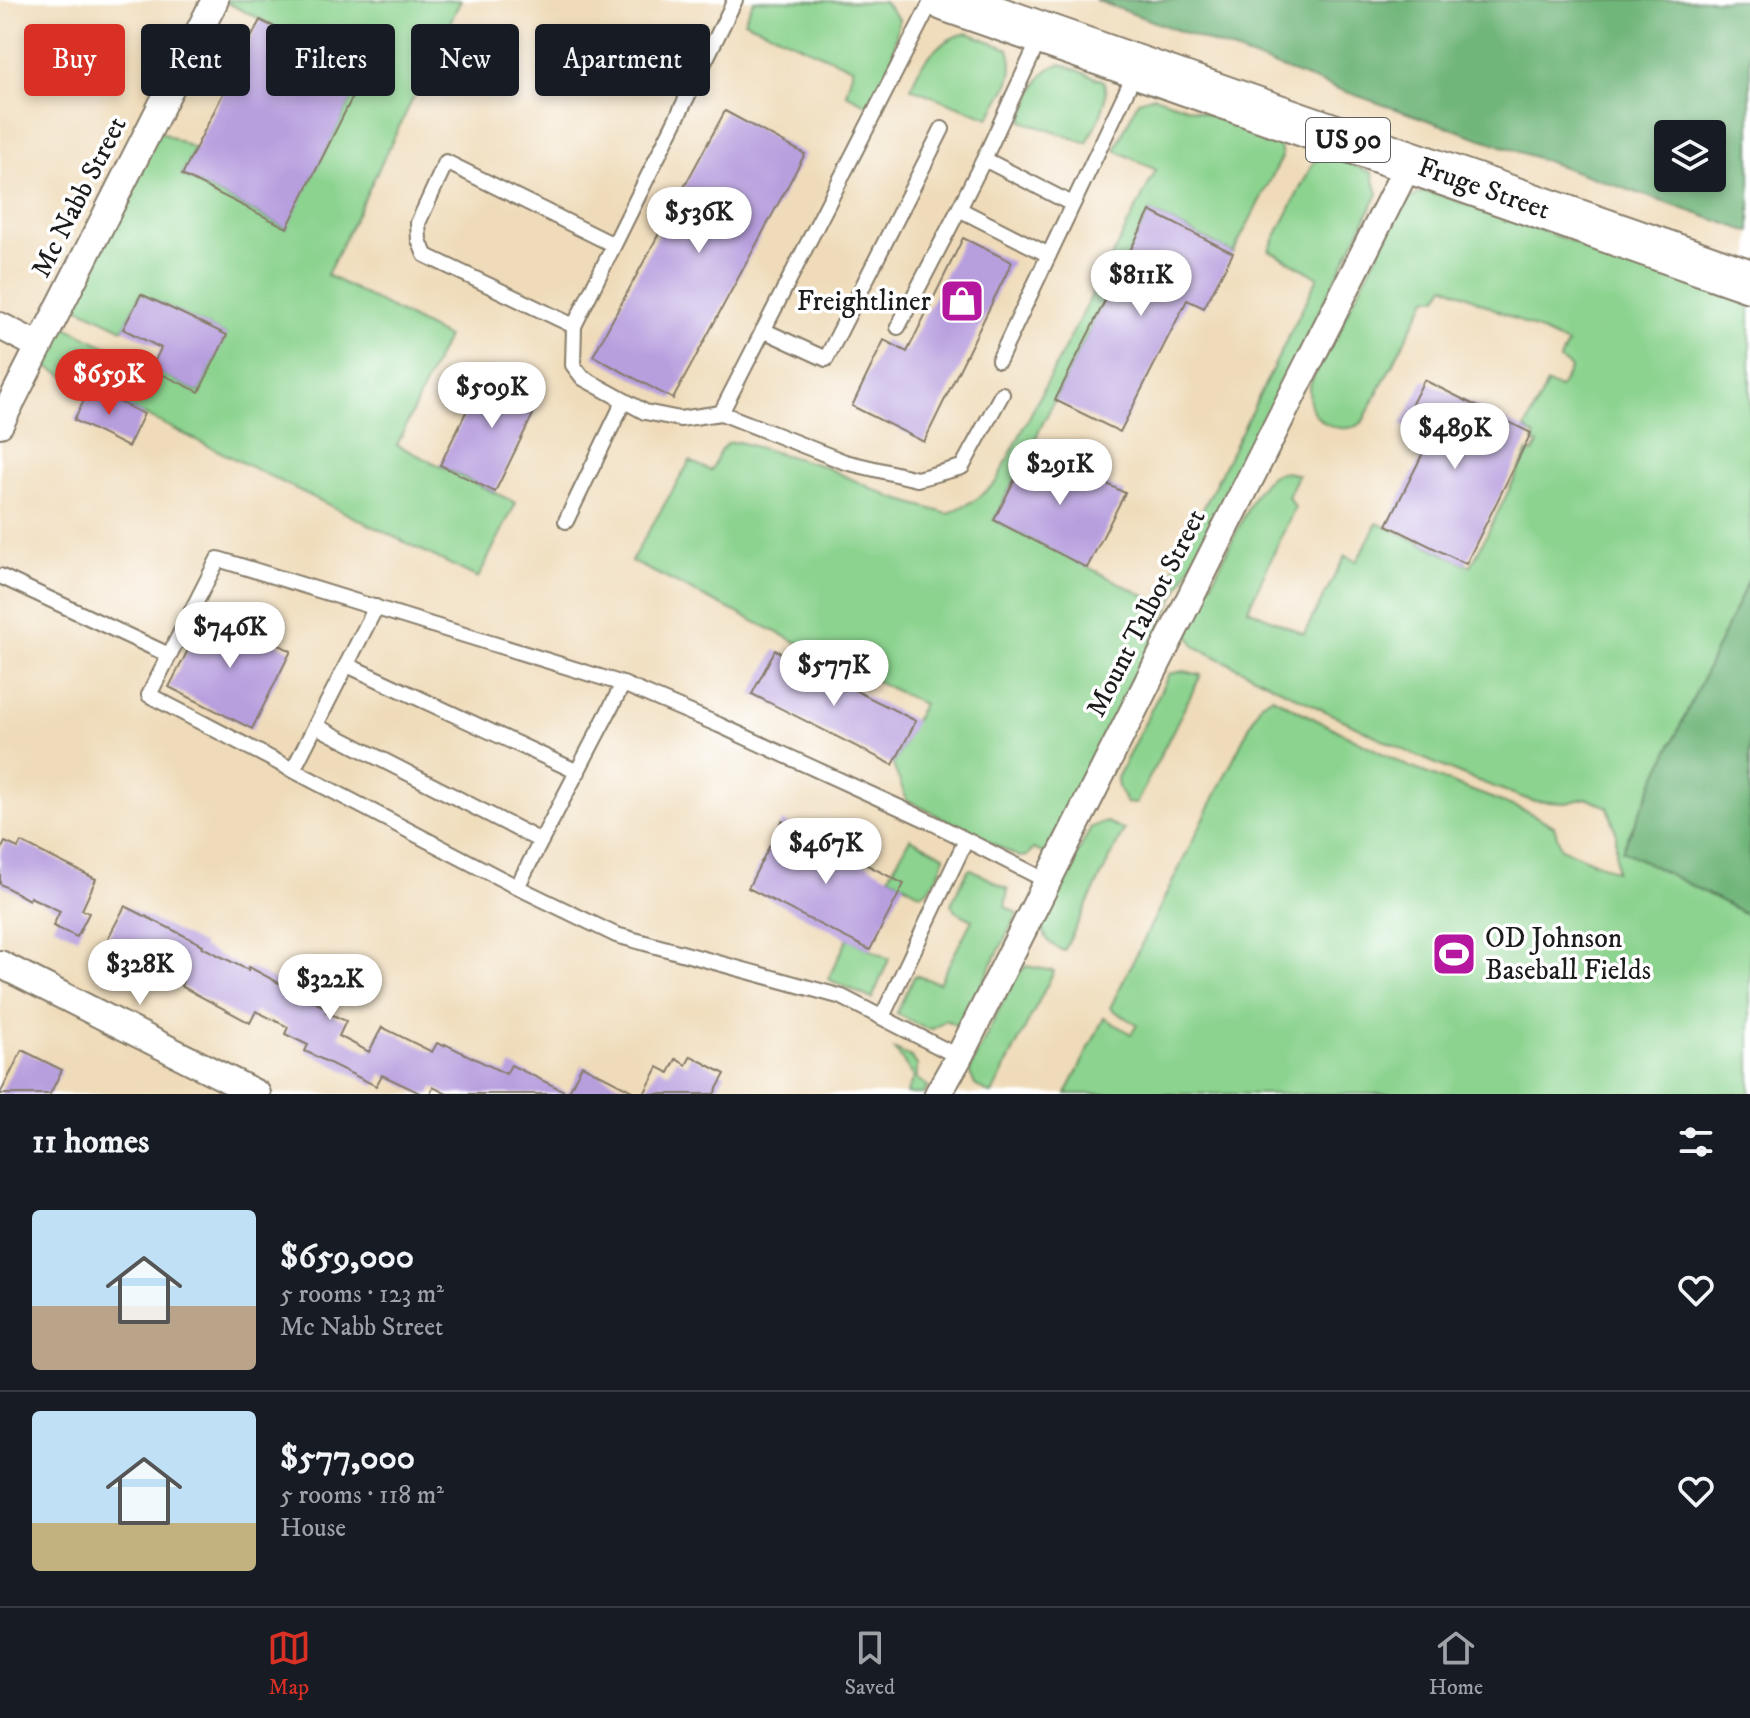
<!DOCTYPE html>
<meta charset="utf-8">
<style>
body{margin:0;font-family:"IM FELL DW Pica",serif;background:#242831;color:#f1f3f6;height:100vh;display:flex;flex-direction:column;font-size:30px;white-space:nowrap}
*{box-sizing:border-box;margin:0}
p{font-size:26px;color:#9ea1a6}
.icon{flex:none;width:44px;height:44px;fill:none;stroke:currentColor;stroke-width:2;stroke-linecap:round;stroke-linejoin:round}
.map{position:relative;height:1094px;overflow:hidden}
.details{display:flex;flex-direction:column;background:#171b24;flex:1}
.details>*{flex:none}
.hud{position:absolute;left:24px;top:24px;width:800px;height:72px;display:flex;gap:16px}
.controls{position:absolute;left:1654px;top:120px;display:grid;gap:16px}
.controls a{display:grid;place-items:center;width:72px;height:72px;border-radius:8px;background:#171b24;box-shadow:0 4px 12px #0003;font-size:40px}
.price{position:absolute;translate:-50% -68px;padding:0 18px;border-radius:28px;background:#fff;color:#222;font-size:26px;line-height:52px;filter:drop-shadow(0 2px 4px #0008)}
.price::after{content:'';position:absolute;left:50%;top:48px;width:24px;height:18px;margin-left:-12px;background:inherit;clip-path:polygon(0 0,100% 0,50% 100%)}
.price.on{background:#d93025;color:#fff}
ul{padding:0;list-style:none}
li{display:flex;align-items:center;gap:24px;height:200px;padding:0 32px}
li+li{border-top:2px solid #363941}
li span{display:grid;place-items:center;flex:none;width:224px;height:160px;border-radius:8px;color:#555}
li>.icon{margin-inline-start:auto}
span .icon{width:96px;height:96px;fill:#fffc;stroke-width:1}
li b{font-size:34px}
h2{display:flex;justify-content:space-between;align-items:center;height:96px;padding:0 32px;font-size:34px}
.tag{padding:0 28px;border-radius:8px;background:#171b24;box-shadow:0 4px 12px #0003;font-size:28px;line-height:72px}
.tag.on{background:#d93025;color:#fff}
.tab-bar{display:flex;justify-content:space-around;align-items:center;height:112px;border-top:2px solid #363941;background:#171b24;font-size:22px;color:#9ea1a6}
.tab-bar a{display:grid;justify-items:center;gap:4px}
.tab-bar .on{color:#d93025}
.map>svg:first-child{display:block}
.green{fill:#8bd38e;stroke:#547855;stroke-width:2}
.forest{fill:#70b579;stroke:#46684a;stroke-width:2;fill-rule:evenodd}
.building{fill:#b79fde}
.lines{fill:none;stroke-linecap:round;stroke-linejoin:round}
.lane-casing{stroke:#867c6a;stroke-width:18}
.street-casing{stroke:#867c6a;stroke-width:30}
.primary-casing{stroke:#867c6a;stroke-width:46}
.lane{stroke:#fff;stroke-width:14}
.street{stroke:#fff;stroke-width:26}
.primary{stroke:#fff;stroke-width:42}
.labels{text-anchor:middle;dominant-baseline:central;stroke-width:7;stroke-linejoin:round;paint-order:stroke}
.shield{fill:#fff;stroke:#606060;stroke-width:2}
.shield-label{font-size:26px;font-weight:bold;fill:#1c1c1c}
.street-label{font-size:28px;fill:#1c1c1c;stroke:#fff}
.poi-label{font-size:28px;fill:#1c1c1c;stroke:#fff;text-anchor:end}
</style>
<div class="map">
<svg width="1750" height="1094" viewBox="0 0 1750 1094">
<rect width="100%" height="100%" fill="#fff"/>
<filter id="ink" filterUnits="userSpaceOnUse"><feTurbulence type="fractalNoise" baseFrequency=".0125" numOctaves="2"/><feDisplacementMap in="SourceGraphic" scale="16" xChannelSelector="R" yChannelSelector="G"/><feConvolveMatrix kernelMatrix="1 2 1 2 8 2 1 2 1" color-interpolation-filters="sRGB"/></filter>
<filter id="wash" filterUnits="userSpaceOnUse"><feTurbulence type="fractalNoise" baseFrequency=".006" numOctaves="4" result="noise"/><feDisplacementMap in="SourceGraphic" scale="32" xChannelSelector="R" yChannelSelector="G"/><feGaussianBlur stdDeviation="1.8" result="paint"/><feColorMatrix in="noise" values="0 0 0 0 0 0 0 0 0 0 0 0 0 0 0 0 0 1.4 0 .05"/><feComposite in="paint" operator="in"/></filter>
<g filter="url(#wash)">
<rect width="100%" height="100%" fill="#efdbb9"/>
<path class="green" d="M227,0H461L327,275L447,337L397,445L516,503L478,578L43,365L62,325L199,392L226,335L141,294L123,329L73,305L159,131L195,149L182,175L286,228L365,72L226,2Z
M754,0L884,2L899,19L892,61L867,105L846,94L853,68L744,21Z
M968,33L1009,49C1019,77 1002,94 989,118L911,88C919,62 940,38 968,33Z
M1062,64L1104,81C1110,104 1097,123 1087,143L1022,121C1031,101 1037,66 1062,64Z
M1154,96L1273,137L1279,141L1282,157L1233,253L1150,211L994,520L1157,602L1318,277L1269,250L1313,163L1326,153L1372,173L1378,194L1045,854L1033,849L1027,856L1019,857L907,800L893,765L923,704L631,561L690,461L711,471L720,451L728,443L739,442L823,466L891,497L948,514L977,499L996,482L1156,170L1115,150L1138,101Z
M1424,191L1444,196L1750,305V577L1623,849L1750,916V1094H1066L1104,1018L1131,1034L1137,1025L1110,1008L1261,703L1272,697L1407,766L1528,812L1554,826L1561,848L1616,871V832L1608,807L1586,798L1566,803L1532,801L1462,775L1406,751L1228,663L1196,647L1189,636L1191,624L1255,494C1267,477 1276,467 1298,475L1288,497L1295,507L1248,609L1304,634L1345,556L1357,561L1377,523L1471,566L1528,452L1533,453L1538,444L1533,441L1535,436L1525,429L1547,384L1560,388L1571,368L1560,360L1567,344L1445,285L1438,297L1427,298L1362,423C1347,433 1325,428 1314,413C1309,405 1309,395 1309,386L1401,209L1410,199Z
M1184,671L1201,675L1136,804L1126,803L1118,787L1117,778L1169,674Z
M1107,822L1124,830L1064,951C1050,946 1043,937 1042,923L1091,827Z
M910,838L944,855C944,867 932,889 921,894L889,876Z
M971,869L1008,889L1005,907L1018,913L960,1027L945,1020L933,1029L924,1028L896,1013L915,975L939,983L972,920L955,911L951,904L968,870Z
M848,938L889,959L872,999L828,979Z
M1026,966L1054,971L992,1094H990L975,1085L969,1071L1015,977Z
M895,1050L911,1057L917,1065V1079L928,1086L924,1094H906L914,1077Z"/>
<path class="forest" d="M1095,0H1750V232L1338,89ZM1712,134V178H1668V134Z
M1750,577V916L1622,850Z"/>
<g id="blocks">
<path class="building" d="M260,20L365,72L287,228L182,175Z
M725,111L805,154L673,399L593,356Z
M1150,211L1233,253L1204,308L1187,300L1120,432L1055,400Z
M963,238L1012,262L924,442L852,406L884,340L907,352Z
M141,294L227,335L199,392L151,369L161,348L123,329Z
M488,367L543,394L495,492L440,465Z
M1424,380L1531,433L1466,564L1387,525L1430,439L1401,425Z
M90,388L144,414L128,447L74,420Z
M1032,446L1125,493L1087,568L994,520Z
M214,612L291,651L252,729L169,687L202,623L207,626Z
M775,650L916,721L893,765L752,694Z
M782,821L904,884L870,950L748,888Z
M5,842L18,848L21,842L96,879L82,910L89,913L77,937L53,926L60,911L30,897L29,900L0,884V852Z
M125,906L203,945L202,947L248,970L249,967L328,1009L326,1012L346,1021L339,1036L369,1052L382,1027L432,1052L437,1043L444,1046L445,1044L506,1074L511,1065L568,1093L582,1065L638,1094H447L433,1087L430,1094H422L382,1075L376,1086L305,1051L308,1045L285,1034L288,1027L256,1011L250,1023L181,986L183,981L139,960L142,956L108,938Z
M22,1050L62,1070L50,1094H0Z
M691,1056L725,1074L714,1094H644L658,1067L669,1073L676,1059L686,1065Z"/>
</g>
</g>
<g filter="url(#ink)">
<use href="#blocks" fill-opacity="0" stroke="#867c6a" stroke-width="2"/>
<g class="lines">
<g class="lane-casing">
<path id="lane" d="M1040,38L984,159L1072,204
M984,159L959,209L1049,255
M614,245L574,326L425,255L419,240L418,223L446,162L614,245L735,0
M574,326L573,365L583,378L645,412L680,419L721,413L932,0
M898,327L959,209
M763,330L826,359L942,129
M999,360L1136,71
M721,413L845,462L917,479L962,467L1002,394
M566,521L624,401
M0,576L169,655
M347,665L578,772
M623,684L517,887L149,695L218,559L623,684L719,725L929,821L1047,881
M316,726L541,841
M293,770L376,607
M517,887L616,935L842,997L959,1057
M882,1017L966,840"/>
</g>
<g class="street-casing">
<path id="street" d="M0,326L39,346
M0,424L215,0
M0,964L257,1094
M938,1094L959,1057L1410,161"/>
</g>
<g class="primary-casing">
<g id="primary">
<path id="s1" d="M946,0L1750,281"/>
</g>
</g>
<use href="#lane" class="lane"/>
<use href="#street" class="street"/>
<use href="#primary" class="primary"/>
</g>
</g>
<defs>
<g id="shop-square" transform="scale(2.3)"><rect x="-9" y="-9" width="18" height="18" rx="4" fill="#b5179e" stroke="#fff"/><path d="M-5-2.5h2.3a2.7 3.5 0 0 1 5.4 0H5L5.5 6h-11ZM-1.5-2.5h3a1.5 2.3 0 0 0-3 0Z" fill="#fff"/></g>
<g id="stadium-square" transform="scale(2.3)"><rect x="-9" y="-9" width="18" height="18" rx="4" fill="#b5179e" stroke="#fff"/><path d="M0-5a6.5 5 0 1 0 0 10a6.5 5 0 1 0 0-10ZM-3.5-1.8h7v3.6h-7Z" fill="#fff"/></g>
</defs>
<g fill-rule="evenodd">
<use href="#shop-square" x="962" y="301"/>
<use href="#stadium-square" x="1454" y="954"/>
</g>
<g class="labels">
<rect class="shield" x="1306" y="118" width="84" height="44" rx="6"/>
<g class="shield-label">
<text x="1348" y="140">US 90</text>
</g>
<g class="street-label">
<text stroke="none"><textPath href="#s1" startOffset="570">Fruge Street</textPath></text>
<text transform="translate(79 197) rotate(-63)">Mc Nabb Street</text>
<text transform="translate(1146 613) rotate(-63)">Mount Talbot Street</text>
</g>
<g class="poi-label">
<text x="931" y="301">Freightliner</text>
<text x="1485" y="938" text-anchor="start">OD Johnson<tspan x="1485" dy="32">Baseball Fields</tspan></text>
</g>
</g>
</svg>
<div class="controls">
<a><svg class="icon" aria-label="layers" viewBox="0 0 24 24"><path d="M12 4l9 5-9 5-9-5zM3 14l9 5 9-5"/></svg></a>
</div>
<b class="price" style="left:699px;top:255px">$536K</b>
<b class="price" style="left:1141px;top:318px">$811K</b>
<b class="price on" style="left:109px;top:417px">$659K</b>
<b class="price" style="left:492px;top:430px">$509K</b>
<b class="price" style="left:1455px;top:471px">$489K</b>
<b class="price" style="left:1060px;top:507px">$291K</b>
<b class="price" style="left:230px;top:670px">$746K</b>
<b class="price" style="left:834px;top:708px">$577K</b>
<b class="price" style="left:826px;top:886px">$467K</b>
<b class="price" style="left:140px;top:1007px">$328K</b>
<b class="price" style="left:330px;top:1022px">$322K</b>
<div class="hud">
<a class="tag on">Buy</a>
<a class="tag">Rent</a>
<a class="tag">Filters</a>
<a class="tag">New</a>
<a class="tag">Apartment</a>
</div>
</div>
<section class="details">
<h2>11 homes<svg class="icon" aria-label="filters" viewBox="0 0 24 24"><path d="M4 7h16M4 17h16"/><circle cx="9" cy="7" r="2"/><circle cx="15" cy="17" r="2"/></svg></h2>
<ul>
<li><span style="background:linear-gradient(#bfe0f5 60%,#b9a48a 0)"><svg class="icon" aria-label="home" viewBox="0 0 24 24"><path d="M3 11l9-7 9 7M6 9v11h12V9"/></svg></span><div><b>$659,000</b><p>5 rooms · 123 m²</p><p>Mc Nabb Street</p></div><svg class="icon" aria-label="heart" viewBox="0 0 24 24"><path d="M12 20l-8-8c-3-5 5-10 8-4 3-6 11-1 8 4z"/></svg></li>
<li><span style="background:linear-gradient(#bfe0f5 70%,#c2b280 0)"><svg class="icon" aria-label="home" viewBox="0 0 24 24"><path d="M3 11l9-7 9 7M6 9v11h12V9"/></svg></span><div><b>$577,000</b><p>5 rooms · 118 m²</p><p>House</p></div><svg class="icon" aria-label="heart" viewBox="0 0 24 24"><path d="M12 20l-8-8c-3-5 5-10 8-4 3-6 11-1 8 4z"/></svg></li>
</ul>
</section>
<nav class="tab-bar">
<a class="on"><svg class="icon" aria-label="map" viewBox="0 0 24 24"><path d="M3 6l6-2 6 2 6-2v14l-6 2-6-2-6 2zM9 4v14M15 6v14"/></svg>Map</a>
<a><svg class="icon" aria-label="saved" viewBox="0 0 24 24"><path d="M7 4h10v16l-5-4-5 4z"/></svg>Saved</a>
<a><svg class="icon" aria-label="home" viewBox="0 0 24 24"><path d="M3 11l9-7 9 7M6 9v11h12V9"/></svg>Home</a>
</nav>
